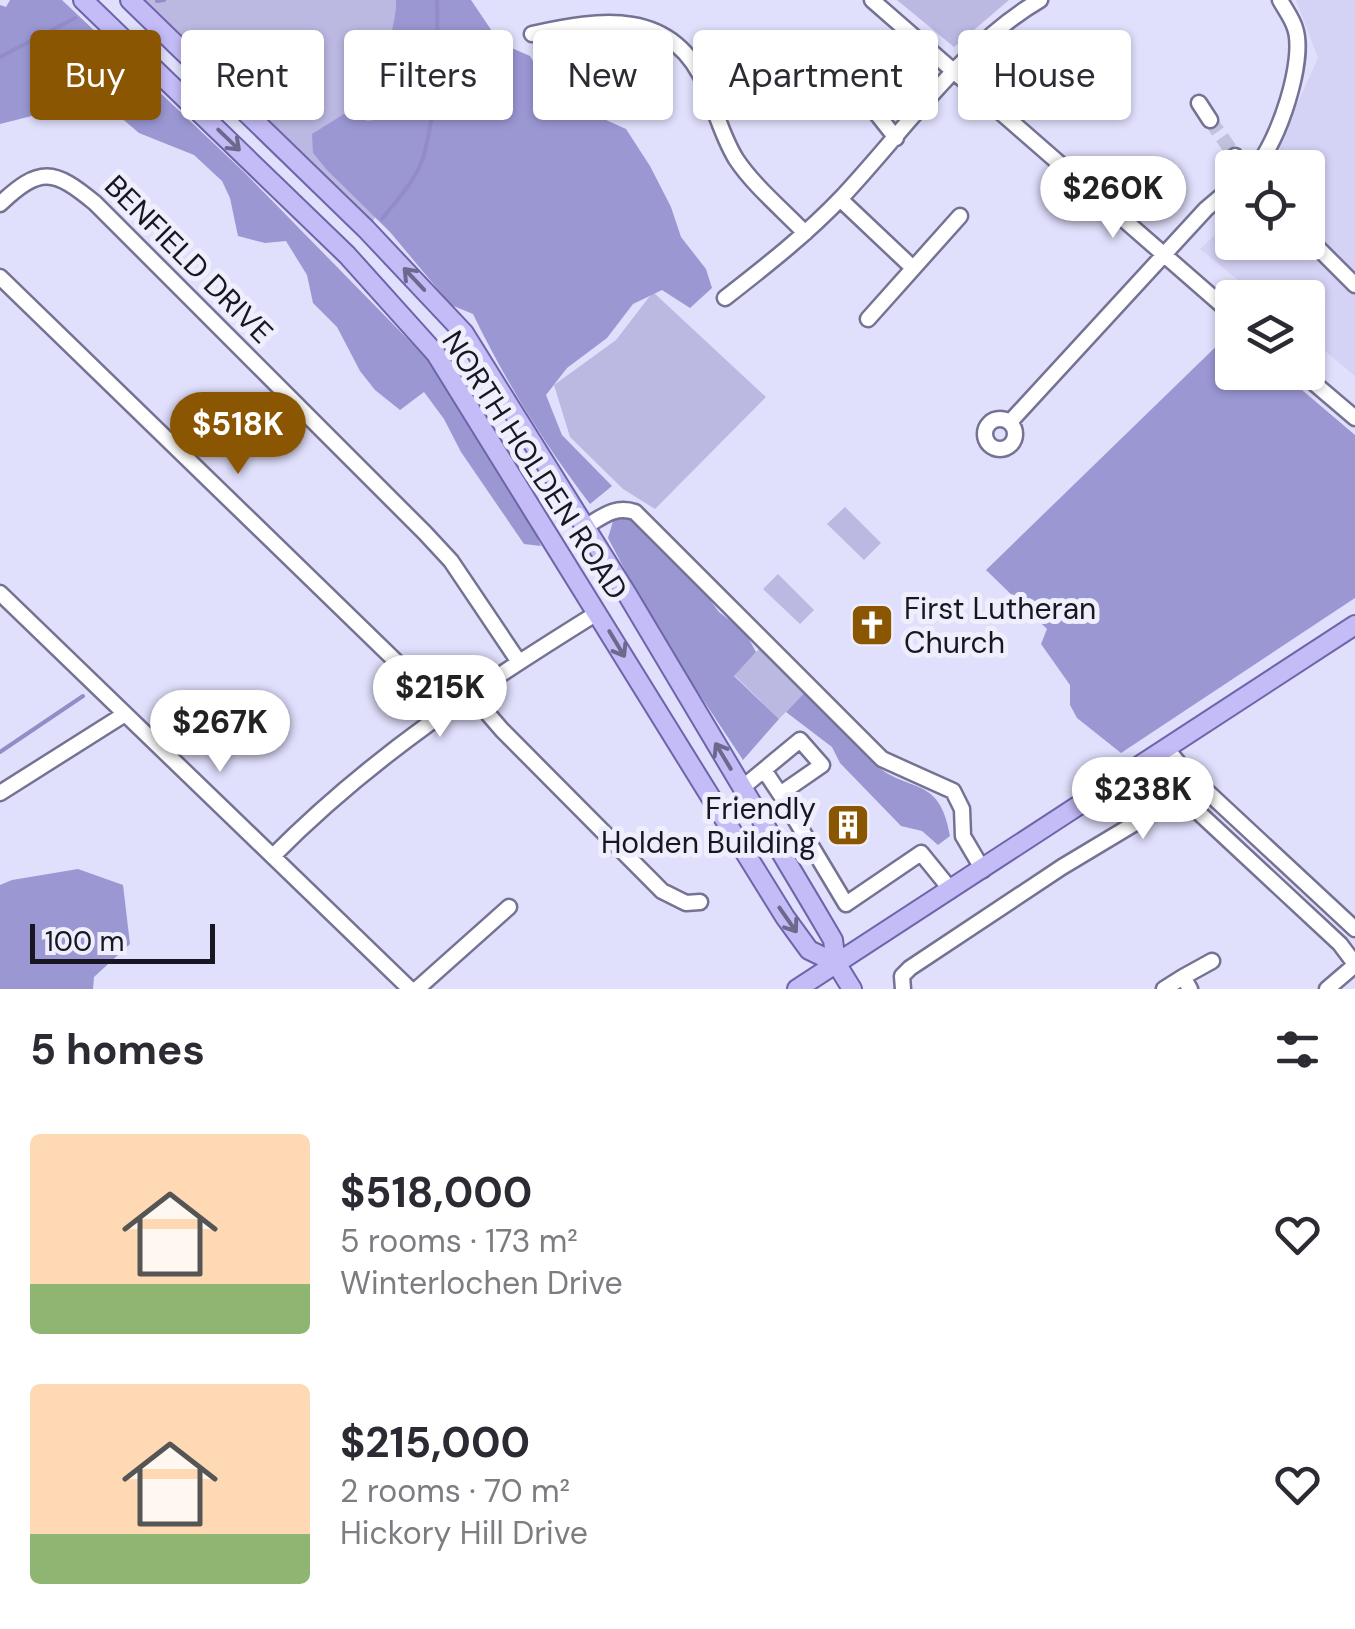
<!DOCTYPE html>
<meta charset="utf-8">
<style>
body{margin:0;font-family:"DM Sans",sans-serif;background:#f2f2f3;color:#2b2b33;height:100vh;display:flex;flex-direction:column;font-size:38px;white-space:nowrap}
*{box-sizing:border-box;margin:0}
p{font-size:32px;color:#7c7c81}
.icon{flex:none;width:55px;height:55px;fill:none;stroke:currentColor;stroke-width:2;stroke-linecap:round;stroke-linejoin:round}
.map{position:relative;height:989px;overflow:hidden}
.side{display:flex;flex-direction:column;background:#fff;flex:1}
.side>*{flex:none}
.banner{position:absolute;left:30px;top:30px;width:1295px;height:90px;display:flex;gap:20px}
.fabs{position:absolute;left:1215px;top:150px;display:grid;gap:20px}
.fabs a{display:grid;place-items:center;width:110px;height:110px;border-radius:10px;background:#fff;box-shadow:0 2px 8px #0004;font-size:50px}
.scale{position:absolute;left:30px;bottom:25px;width:185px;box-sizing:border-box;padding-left:10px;border:5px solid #171622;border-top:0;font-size:28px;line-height:35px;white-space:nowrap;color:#171622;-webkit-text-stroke:8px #eeeefc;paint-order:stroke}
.price{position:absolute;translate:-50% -85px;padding:0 22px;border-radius:35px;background:#fff;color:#222;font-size:32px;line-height:65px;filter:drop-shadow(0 2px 5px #0008)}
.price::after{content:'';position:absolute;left:50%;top:60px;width:30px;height:22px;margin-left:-15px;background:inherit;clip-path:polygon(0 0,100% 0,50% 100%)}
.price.on{background:#8a5601;color:#fff}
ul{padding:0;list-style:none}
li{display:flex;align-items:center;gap:30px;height:250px;padding:0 30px}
li span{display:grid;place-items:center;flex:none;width:280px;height:200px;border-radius:10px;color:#555}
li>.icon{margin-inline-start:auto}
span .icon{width:120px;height:120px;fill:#fffc;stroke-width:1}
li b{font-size:42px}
h2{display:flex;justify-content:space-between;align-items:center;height:120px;padding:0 30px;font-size:42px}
.tag{padding:0 35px;border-radius:10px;background:#fff;box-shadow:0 2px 8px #0004;font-size:35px;line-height:90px}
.tag.on{background:#8a5601;color:#fff}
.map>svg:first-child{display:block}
.built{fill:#d4d2f5}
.green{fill:#bbb9e2}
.forest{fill:#9b97d3}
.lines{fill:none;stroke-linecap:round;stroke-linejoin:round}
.stream{stroke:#928dc8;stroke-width:4}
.minor-tunnel{stroke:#c2c1db;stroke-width:14;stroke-dasharray:14 7;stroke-linecap:butt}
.minor-casing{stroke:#757393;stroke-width:19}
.major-casing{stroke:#6d65a9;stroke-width:22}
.minor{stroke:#fff;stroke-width:14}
.major{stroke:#c3bcf7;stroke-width:18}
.oneway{stroke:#6d698c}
.labels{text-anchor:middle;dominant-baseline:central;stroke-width:10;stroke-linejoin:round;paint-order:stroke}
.street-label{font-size:30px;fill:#171622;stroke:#eeeefc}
.poi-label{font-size:30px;fill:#171622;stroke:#eeeefc;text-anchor:start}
</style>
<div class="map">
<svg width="1355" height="989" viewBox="0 0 1355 989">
<rect width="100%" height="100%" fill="#e0dffc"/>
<path class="built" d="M1296,0H1355V376L1308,337V298L1259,297L1200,249L1232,219V242H1308V168L1269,167L1318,58Z"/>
<path class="green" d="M145,0H430L424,156L371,223Z
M897,0H1009L954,47Z
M653,292L766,397L655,509L623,489L570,437L554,385L616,340Z
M845,507L881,543L864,560L827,524Z
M778,574L814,610L800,624L763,589Z
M761,647L806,691L779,719L734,675Z"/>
<path class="forest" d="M10,0H62L244,172L437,369L526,512L541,546L524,544L461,452L444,419L424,392L400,410L375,390L360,371L337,327L313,303L307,275L286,241L265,243L238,236L230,198L222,181L194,155L139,133L99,99L0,124V5L6,7Z
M396,0H471L500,43L530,56L555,99H575L595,115L626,129L650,166L671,207L681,237L706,269L712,288L690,308L662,290L633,304L607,338L567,368L546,395L562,435L612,486L590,504C544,444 506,382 473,314L451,305L390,232L327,170L313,153L312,134L344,114L368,121L395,116C408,79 388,83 388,56C388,37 397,20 396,0Z
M1232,331V372L1282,373L1355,435V598L1121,753L1077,718L1070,705V685L1041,644L1047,629L986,570Z
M629,516L701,588L719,612L745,632L756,652L734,676L779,719L743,760L656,629L608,538L613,521Z
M806,691C819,704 834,716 846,730C854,740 861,752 871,761C908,796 939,772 950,836L938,845L922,831L901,826L840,763L832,747L786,712Z
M78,869L123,885L130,944L94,977L93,989H0V885L12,880Z"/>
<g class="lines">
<path class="stream" d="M157,1L164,0
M0,57L75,18
M382,219C397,200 417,179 424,155C437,106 438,51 437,0
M0,752L83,696"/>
<path class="minor-tunnel" d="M1210,120L1235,156"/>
<g class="minor-casing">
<path id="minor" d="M872,0L1232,314
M532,34C600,19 673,7 706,87C716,112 722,136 736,159C754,186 782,209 805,233
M882,69L877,114L896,138
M1199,103L1210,120
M1235,156L1242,168
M1255,168C1278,143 1306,60 1295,28C1292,18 1285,9 1280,0
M840,199L913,268
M0,204C40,166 54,169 95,203L425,533L451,561L519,662
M1308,238L1355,285
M0,277L445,709
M725,298C766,266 807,234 843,196C903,132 964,44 1040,0
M868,319L960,216
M1301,372L1355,418
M985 434a15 15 0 1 1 30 0a15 15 0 1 1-30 0Z
M1010,422L1206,209L1232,187
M585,527C602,517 615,505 635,512L882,759L953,791L962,809L963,836L983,870
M0,593L410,989
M470,693L502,730L662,891L686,903L700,902
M1167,749L1185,771L1355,929
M742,788L800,740L822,765L780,794L764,770
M0,793L125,714
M780,794L846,904L921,853L951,890
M273,856C372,756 478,687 597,613
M1183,977L1212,961
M417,989L509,907
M903,989L902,976L910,968L1062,867L1172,801L1196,810L1340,944L1355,964
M1164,989L1183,977L1190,989
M1327,989L1355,965"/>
</g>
<g class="major-casing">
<path id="major" d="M83,0L347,255L436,354L785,917L809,950L836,963
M130,0L366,229L464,333L627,594L813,906L833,940L836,963L852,989
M797,989L1355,625"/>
</g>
<use href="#minor" class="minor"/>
<use href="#major" class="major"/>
</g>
<defs><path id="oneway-shaft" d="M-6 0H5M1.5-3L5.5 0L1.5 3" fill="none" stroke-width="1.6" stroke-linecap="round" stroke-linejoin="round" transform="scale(2.5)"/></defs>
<g class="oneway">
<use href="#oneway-shaft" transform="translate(229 140) rotate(44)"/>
<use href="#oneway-shaft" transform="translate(414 279) rotate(-133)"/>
<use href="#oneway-shaft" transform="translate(617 644) rotate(59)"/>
<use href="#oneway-shaft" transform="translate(723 756) rotate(-121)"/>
<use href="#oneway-shaft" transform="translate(788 920) rotate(55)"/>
</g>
<defs>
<g id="church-square" transform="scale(2.25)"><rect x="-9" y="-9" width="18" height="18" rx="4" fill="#8a5601" stroke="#eeeefc"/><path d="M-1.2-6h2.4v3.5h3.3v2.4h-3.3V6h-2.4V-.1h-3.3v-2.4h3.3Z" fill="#fff"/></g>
<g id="building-square" transform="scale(2.25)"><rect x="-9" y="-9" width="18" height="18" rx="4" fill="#8a5601" stroke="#eeeefc"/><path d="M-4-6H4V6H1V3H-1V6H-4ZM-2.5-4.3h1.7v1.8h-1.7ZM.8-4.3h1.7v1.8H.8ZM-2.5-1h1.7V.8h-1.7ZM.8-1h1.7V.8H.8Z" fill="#fff"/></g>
</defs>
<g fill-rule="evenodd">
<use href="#church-square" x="872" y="625"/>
<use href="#building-square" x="848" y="825"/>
</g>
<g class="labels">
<g class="street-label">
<text transform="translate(189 259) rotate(45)">BENFIELD DRIVE</text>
<text transform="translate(535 465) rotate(57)">NORTH HOLDEN ROAD</text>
</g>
<g class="poi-label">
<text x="904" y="608">First Lutheran<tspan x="904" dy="34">Church</tspan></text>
<text x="816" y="808" text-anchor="end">Friendly<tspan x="816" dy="34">Holden Building</tspan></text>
</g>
</g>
</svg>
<div class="fabs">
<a><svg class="icon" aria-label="locate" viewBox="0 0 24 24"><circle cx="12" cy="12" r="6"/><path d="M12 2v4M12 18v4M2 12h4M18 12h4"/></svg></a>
<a><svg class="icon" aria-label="layers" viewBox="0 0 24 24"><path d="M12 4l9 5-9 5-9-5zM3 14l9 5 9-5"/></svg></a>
</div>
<div class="scale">100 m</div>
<b class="price" style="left:1113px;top:241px">$260K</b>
<b class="price on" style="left:238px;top:477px">$518K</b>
<b class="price" style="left:440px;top:740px">$215K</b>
<b class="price" style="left:220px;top:775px">$267K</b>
<b class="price" style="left:1143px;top:842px">$238K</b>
<div class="banner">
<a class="tag on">Buy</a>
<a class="tag">Rent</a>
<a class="tag">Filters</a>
<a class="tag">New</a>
<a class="tag">Apartment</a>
<a class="tag">House</a>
</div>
</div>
<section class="side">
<h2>5 homes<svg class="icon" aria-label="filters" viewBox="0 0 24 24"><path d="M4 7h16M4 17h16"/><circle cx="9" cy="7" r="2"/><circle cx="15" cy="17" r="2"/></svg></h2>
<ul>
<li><span style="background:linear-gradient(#ffd9b3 75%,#8fb573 0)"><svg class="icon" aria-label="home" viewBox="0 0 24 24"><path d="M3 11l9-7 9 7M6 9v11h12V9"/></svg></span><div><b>$518,000</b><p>5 rooms · 173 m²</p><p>Winterlochen Drive</p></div><svg class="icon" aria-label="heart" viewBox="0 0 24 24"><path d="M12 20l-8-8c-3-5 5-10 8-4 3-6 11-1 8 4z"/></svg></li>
<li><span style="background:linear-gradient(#ffd9b3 75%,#8fb573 0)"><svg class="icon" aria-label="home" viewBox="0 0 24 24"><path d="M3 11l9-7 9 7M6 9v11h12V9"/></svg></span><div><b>$215,000</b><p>2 rooms · 70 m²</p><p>Hickory Hill Drive</p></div><svg class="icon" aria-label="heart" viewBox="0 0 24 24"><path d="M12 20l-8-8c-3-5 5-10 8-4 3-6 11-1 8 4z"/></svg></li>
</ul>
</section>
